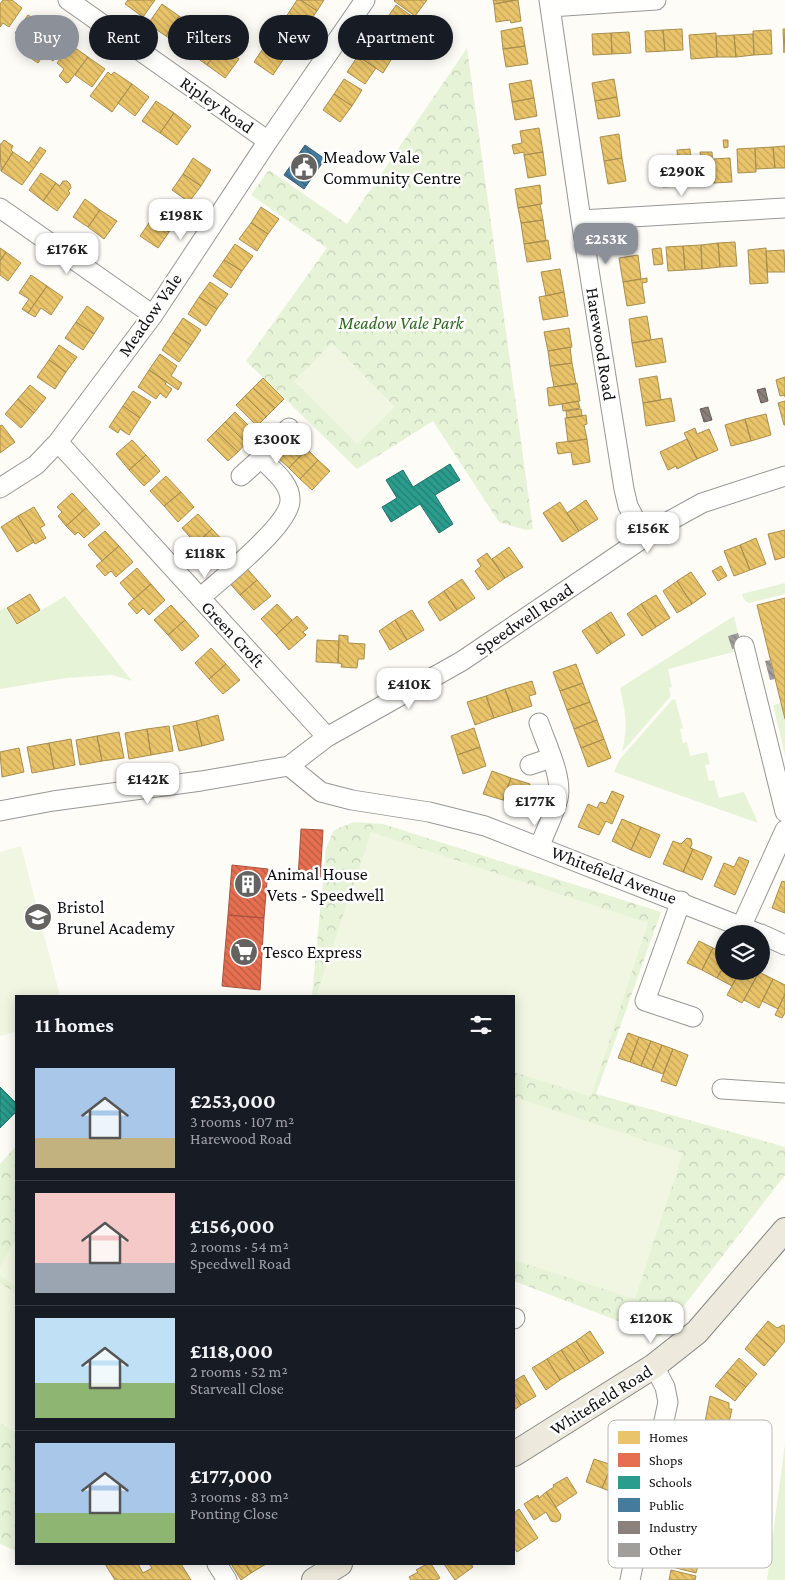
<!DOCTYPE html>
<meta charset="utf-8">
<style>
body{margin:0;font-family:"Crimson Pro",serif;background:#242831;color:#f1f3f6;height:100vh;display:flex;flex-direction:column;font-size:19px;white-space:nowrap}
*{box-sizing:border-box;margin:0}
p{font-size:16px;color:#9ea1a6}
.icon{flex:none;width:28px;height:28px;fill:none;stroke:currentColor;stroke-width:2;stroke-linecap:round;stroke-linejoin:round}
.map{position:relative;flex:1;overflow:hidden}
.drawer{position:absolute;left:15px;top:995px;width:500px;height:570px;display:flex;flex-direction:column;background:#171b24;border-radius:0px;box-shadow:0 2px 12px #0003}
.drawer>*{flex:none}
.top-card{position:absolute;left:15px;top:15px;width:500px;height:45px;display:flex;gap:10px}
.fabs{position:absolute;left:715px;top:925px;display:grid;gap:10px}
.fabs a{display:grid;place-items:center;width:55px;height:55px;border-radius:50%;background:#171b24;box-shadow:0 2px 12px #0003;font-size:25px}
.price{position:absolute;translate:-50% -42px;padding:0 11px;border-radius:10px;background:#fff;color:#222;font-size:16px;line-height:32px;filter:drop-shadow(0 1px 2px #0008)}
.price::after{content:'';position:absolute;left:50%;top:30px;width:15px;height:11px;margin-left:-8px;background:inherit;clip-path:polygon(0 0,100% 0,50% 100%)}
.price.current{background:#8c9099;color:#fff}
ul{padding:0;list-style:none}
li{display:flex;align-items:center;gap:15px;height:125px;padding:0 20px}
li+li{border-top:1px solid #363941}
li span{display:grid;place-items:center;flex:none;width:140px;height:100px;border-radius:0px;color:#555}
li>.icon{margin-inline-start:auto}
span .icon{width:60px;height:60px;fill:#fffc;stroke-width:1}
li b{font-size:21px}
h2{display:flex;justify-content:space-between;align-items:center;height:60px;padding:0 20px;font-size:21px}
.tag{padding:0 18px;border-radius:22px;background:#171b24;box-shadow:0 2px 12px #0003;font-size:18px;line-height:45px}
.tag.current{background:#8c9099;color:#fff}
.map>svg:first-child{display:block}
.grass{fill:#e7f3d7}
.park{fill:url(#park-crowns)}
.pitch{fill:#f0f6e1}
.homes{fill:url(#homes-back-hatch);stroke:#a88e4f}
.shops{fill:url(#shops-back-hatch);stroke:#a7533e}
.schools{fill:url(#schools-back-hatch);stroke:#227369}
.public{fill:url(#public-back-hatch);stroke:#355b73}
.industry{fill:url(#industry-back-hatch);stroke:#665f5c}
.building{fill:url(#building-back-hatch)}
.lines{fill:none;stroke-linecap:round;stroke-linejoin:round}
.minor-casing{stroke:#979795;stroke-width:21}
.major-casing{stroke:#858482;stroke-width:26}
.minor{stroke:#fffffe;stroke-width:19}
.major{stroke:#ede9dc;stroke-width:24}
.labels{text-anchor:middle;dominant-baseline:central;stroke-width:5;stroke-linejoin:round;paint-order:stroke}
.street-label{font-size:18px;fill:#111;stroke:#fff}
.poi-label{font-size:18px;fill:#111;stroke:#fff;text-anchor:start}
.park-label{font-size:18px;font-style:italic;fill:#2f6b1f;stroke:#fff}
.key{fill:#fff;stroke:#b8b8b8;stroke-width:1}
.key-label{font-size:14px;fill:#111}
</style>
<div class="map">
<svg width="785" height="1580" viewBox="0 0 785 1580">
<defs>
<pattern id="park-crowns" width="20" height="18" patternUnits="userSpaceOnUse" patternTransform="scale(1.25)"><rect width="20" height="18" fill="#e7f3d7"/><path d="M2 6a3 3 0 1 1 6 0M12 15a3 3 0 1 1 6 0" fill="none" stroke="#c5cfb8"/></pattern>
<pattern id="homes-back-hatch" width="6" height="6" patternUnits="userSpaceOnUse" patternTransform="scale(1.25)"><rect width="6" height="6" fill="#e9c46a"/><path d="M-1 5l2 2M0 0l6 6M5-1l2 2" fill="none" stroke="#c7a75b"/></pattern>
<pattern id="shops-back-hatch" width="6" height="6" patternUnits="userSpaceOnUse" patternTransform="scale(1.25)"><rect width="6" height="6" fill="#e76f51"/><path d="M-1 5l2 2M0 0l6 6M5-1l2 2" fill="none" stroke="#ba5a42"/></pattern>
<pattern id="schools-back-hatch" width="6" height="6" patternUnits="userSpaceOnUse" patternTransform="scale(1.25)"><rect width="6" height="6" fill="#2a9d8f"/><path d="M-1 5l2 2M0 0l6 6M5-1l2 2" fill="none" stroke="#237f73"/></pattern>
<pattern id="public-back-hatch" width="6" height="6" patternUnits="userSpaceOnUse" patternTransform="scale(1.25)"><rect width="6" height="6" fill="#457b9d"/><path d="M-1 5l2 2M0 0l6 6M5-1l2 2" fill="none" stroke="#38637f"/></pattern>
<pattern id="industry-back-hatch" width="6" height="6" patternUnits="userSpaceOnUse" patternTransform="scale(1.25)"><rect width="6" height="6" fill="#8a817c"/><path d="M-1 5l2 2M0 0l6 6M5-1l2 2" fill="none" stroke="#6f6864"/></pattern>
<pattern id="building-back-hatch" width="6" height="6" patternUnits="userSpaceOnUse" patternTransform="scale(1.25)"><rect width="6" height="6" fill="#a19f9c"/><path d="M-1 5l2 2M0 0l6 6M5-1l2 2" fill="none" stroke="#82807e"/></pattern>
</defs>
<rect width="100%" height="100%" fill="#fdfcf7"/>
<path class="grass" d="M785,583V594L749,603C744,601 743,598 742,594Z
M65,596L132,681L112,675L66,678L0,689V610L5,607L17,625Z
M734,616L738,633L729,636L732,649L742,647L737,651L668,669L672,687L669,688L671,696L622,752C628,726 626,714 620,688Z
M675,699L683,728L680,729L683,743L687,742L690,756L707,752L710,764L705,765L709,781L714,780L719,798L744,792L758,823L614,772L619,760L672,700Z
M781,703L785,719V755L773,705Z
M785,1444V1580H767Z"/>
<path class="park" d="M467,48L533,529L526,530L499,522L433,421L357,469L246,361L327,248L251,195L269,170L347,224Z
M354,822L383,824L661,912L596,1094L785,1147V1175L660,1337L514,1281V996H312L326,848L334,830Z
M16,1146V1551L0,1544V1164Z"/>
<path class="pitch" d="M332,343L395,407L357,444L294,381Z
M371,832L648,923L591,1097L514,1072V996H316Z
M21,846L60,996H16V1032L0,1036V852Z
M514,1097L683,1153L635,1299L514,1260Z
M16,1239V1286L0,1276V1267Z
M0,1283L16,1293V1433L0,1423Z"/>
<path class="homes" d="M3,0H12L22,8L9,27L3,23L0,27V4Z
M128,0H155L143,17L125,4Z
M297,0H301L317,11L304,29L286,17Z
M301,0H324L317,11Z
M395,0H427L415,16L394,1Z
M493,0H516L494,4Z
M516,0H518L521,21L511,23L510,20L496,22L494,4Z
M162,4L179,16L166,36L148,24Z
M396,5L413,17L403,33L385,21Z
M28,15L46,27L33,46L15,33Z
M179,16L197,29L183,48L166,36Z
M385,21L403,33L392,49L374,37Z
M46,27L67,43L53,61L44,54L38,63L26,55Z
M277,27L296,40L285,57L266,44Z
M522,27L525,46L503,49L501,31Z
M682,29L683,50L665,51L663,30Z
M783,29H785L784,53Z
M663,30L665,51L646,52L645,31Z
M771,30L772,54L754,55L753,31Z
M629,32L631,53L612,54L611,33Z
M611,33L612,54L593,55L592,34Z
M716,33L717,57L691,59L689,35Z
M203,34L221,46L207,65L190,53Z
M753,34L754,55L736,57L734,35Z
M734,35L736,57H717L716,36Z
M227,37L238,45L232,54L239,59L225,78L207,65Z
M369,40L387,52L384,56L391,60L383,73L358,56Z
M266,44L285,57L273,75L254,62Z
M71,45L88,57L69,82L66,83L59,76L64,69L57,63Z
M525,46L528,64L506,67L503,49Z
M358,56L376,68L365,84L347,72Z
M88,57L105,69L92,87L75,75Z
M108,72L111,75L114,72L132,84L112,112L90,96Z
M344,79L362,90L352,106L334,94Z
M614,79L617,97L595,101L592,83Z
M531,80L534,98L512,102L509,84Z
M132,84L149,97L135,116L118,103Z
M334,94L352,106L340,122L323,110Z
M617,97L620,116L598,119L595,101Z
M534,98L537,116L515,120L512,102Z
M156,101L174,113L160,133L142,121Z
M174,113L191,126L177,145L160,133Z
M539,128L543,152L524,155V152L514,154L512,145L522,143L520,131Z
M619,134L622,158L604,161L600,137Z
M4,140L13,146L11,150L13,152L1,171L0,144H1Z
M723,140H728V147L724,148Z
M785,146V168H775L773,147Z
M40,147L46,151L22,185L1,171L13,152L29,163Z
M773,147L775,168L756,169L755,148Z
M755,148L756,172L738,173L737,149Z
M690,149L691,161H695L697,185L680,186L677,150Z
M543,152L546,175L528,178L524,155Z
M700,152H712L714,183L697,185L695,161L701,160Z
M193,158L211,170L201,186L183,174Z
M622,158L626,181L608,184L604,161Z
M730,158L732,182L714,183L713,159Z
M678,162L680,186L663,187L661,163Z
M41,173L56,183L43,201L29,190Z
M183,174L201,186L189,202L172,190Z
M63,181H67L70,184L71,188L68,191L70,193L57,211L43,201L56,183L60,186Z
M540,185L542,204L518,208L515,189Z
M85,199L100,210L88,227L73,217Z
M162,204L179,216L169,232L151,220Z
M540,204L543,220L521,223L518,208Z
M261,207L279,219L268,234L251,223Z
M100,210L117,221L104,239L88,227Z
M151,220L169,232L158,248L140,236Z
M543,220L546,241L524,244L521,223Z
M251,223L268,234L257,251L239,239Z
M548,240L551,259L527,262L524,244Z
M735,242L737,266L720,267L718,243Z
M718,243L720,267L702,269L701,245Z
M235,244L253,256L242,271L224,260Z
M701,245L702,269L685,270L683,246Z
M683,246L685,270L668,271L666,247Z
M0,248L6,252L0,261Z
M661,248L663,264L654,265L652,249Z
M766,248L768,283L750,284L748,250Z
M784,250L785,272H767L766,251Z
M6,252L21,263L8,281L0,275V261Z
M638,255L641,279L623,282L619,258Z
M224,260L242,271L231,288L213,276Z
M560,269L564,292L546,296L541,272Z
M31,275L47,286L28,313L22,309L29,299L19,293Z
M647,278V282L642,283L645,303L627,306L623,282Z
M210,282L228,294L217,309L199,297Z
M47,286L63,297L51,315L41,308L35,317L28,313Z
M564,292L568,316L543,320L539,297Z
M199,297L217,309L206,326L188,314Z
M87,306L104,318L94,334L76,322Z
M647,316L651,340L632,343L629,319Z
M183,318L201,330L191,345L173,333Z
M76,322L94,334L83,350L65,338Z
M569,328L572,347L548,351L544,332Z
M173,333L191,345L179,362L162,350Z
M662,338L666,362L636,367L632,343Z
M59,345L77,357L66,372L49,360Z
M570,347L572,363L550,366L548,351Z
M160,354L177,366L171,376L182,383L178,390L149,370Z
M49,360L66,372L55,389L37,377Z
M572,363L576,384L554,387L550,366Z
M149,370L167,382L165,384L172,389L166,398L160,393L156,399L138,387Z
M657,376L661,400L643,403L639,379Z
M785,377V397V395L780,396L776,380Z
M263,378L284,399L275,408L253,388Z
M577,383L580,401L549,406L547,388Z
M30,385L46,398L34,413L18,399Z
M253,388L275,408L266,417L245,396Z
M133,391L151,402L140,418L123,406Z
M245,396L266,417L257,426L236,405Z
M671,398L675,421L646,426L643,403Z
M18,399L34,413L21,428L5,414Z
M578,401L580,408L563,411L562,404Z
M785,401V425H784L778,403Z
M123,406L140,418L129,435L120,429L118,433L109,427Z
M581,409L582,416L567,418L566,411Z
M235,412L256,433L246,443L225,422Z
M766,414L771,435L751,441L745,419Z
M586,415L587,424L584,425L587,439L568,442L565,418Z
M745,419L751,441L731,446L725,425Z
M225,422L246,443L238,452L216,431Z
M2,425L15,442L0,453V426Z
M695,428L697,434L709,429L718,450L697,459L684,433Z
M216,431L238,452L228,461L207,440Z
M296,438L307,449L289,468L277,457Z
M587,439L590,462L573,465L571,452L558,454L556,443Z
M687,439L697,459L677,469L676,466L668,470L660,452Z
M132,440L146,455L129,470L116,454Z
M307,449L318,460L300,479L289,468Z
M146,455L160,471L144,486L129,470Z
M318,460L330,471L312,490L300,479Z
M166,476L181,492L164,506L150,491Z
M181,492L194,507L178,522L164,506Z
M72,493L86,508L66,526L58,516L62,512L57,507Z
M586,500L598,519L579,531L567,513Z
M560,502L579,531L562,542L543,513Z
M34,507L45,525L40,528L46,538L35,544L18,516Z
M86,508L100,524L84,538L78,532L75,535L66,526Z
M198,514L212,529L196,544L182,528Z
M18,516L34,542L17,552L1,527Z
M212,529L227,545L210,560L196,544Z
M785,530V557L775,560L768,534Z
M105,531L119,546L102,561L88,545Z
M756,538L766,564L750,570L740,545Z
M740,545L750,570L734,576L724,551Z
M119,546L133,562L116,577L111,571L105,576L96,566Z
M509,547L523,567L505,578L492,559Z
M487,553L505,578L488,590L475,571L481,566L477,560Z
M243,564L257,580L240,595L226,579Z
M721,566L727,576L718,581L712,571Z
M137,568L151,584L134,599L120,583Z
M691,572L706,594L692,604L677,581Z
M462,579L475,598L457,610L444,591Z
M257,580L271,596L254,610L240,595Z
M677,581L692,604L677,613L663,591Z
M151,584L165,600L149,615L143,608L137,614L128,604Z
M444,591L457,610L440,621L428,602Z
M30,594L40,610L17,624L7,608Z
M656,595L670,618L656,627L641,604Z
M785,598V719L757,605Z
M277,604L292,620L276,635L261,619Z
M641,604L656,627L642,636L627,614Z
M171,605L185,620L168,635L154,620Z
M412,610L424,630L407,640L395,620Z
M611,612L625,635L611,644L596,622Z
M297,616L308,628L303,632L306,635L289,650L276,635Z
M185,620L199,636L182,651L168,635Z
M395,620L407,640L390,650L379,631Z
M596,622L611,644L597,654L582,631Z
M339,635L348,636V643L365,644L364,659H358L357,668L341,667L342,664L338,663Z
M317,640L339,641L338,663L316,662Z
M211,648L226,664L209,679L195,663Z
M226,664L240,680L223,694L209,679Z
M576,664L583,683L560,691L553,672Z
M532,681L536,694L529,696L532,706L513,712L505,689Z
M583,683L590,702L567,710L560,691Z
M505,689L513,712L494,718L486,696Z
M486,696L494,718L475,725L467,702Z
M590,702L597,720L574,729L567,710Z
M218,715L224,740L202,746L196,721Z
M597,720L604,739L581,748L574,729Z
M196,721L202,746L179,751L173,726Z
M169,726L173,751L151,755L147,729Z
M474,728L480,747L457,755L451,736Z
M147,729L151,755L129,759L125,733Z
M119,732L124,758L102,761L97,736Z
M97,736L102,761L80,765L76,740Z
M71,739L75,765L54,769L49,743Z
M604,739L611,758L588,767L581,748Z
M49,743L54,769L32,773L27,747Z
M480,747L486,766L463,774L457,755Z
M19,748L24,772L2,777L0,752Z
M492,771L511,778L503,800L483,794Z
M511,778L530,784L522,807L503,800Z
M612,791L624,796L612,824L606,821L599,835L578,827L588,804L597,808L600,802L606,804Z
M622,819L641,827L631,850L612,841Z
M641,827L660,835L650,858L631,850Z
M687,838L691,839L692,844L690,848L693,849L683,872L663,864L673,841L681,844Z
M693,849L712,857L702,880L683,872Z
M739,857L749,861L735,895L714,886L724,863L734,867Z
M782,881L785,882V913L772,908Z
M699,941L713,948L702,970L687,963Z
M713,948L724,953V966L717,978L702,970Z
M724,966V971H740L732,986L717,978Z
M740,971L759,972L742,1003L727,995Z
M759,972L773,979L759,1008L744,1000Z
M773,979L785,985V994L778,1009L762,1001Z
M785,994V1013L782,1018L775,1015Z
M628,1033L639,1037L630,1062L618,1058Z
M639,1037L651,1041L641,1066L630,1062Z
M651,1041L662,1045L652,1070L641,1066Z
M662,1045L673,1049L663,1074L652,1070Z
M673,1049L688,1055L676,1086L661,1081Z
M768,1321L777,1328L783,1325L785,1326V1341L776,1352L756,1335Z
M590,1331L604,1353L590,1362L576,1341Z
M756,1335L776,1352L764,1366L745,1349Z
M576,1341L590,1362L575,1371L561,1350Z
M561,1350L575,1371L560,1380L547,1359Z
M739,1358L757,1374L746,1387L727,1372Z
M547,1359L560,1380L546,1390L532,1368Z
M727,1372L746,1387L735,1401L715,1386Z
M524,1375L536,1396L521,1405L514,1393V1381Z
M514,1393L521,1405L514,1410Z
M710,1396L729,1403V1409H732L728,1427L705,1422Z
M594,1459L612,1465L602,1488L586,1482Z
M612,1465L628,1472L619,1495L602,1488Z
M567,1477L577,1493L556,1507L546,1492L554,1487L553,1485Z
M546,1492L561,1515L560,1520L556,1522L551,1521L546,1512L534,1520L524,1504L538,1495L539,1498Z
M519,1509L538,1538L517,1552L514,1548V1513Z
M676,1549L701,1555L696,1573L672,1567Z
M105,1564H138L143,1573L152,1568L149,1564H181L191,1580H115Z
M231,1564H246L251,1573L241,1580Z
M246,1564H266L251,1573Z
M427,1564H431L440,1578L437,1580H411L409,1577L418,1572L416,1570Z
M444,1564H471L473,1567L455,1580Z
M671,1570L696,1576L695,1580H669Z"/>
<path class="shops" d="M301,829L323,830L320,879L298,878Z
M232,865L268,869L264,918L228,915Z
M228,915L264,918L260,990L222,986Z"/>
<path class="schools" d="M450,464L460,480L435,495L453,524L439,533L420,504L391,522L382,507L397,498L386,480L403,470L413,487Z
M0,1087L16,1103V1112L0,1128Z"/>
<path class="public" d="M305,145L325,159L304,189L284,175Z"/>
<path class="industry" d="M765,388L768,401L761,403L757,390Z
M708,407L712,420L704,422L700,409Z"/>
<path class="building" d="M738,633L742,647L732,649L728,636Z
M770,660L775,679L770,680L765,661Z"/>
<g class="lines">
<g class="minor-casing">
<path id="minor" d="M68,0L268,141
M549,0L581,220L624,489L628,506L644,537
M550,7L656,0
M0,208L153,315
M581,220L785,208
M58,442L327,737
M241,476L261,458L289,428
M0,488L36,465L58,442L153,315L268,141L365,0
M200,598C220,580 289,526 290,501C291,483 272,470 261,458
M744,646L785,812
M539,723C546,744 563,777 558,799C554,815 545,831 540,846
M530,765L551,758
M289,766L321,792L352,800L429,812L485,826L760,934
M0,811L53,801L201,781L289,766L327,737L462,661L664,524L702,503L785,476
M681,901L645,1001L693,1017
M742,925L785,830
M761,934L785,945
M722,1089L785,1093
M514,1319L515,1318
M217,1564L227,1580
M630,1580L668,1402L665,1387L654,1366"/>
</g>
<g class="major-casing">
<path id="major" d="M514,1454L654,1366L697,1332L785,1230
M314,1580L340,1564"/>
</g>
<use href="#minor" class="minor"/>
<use href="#major" class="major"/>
</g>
<defs>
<g id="civic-disc" transform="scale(1.4375)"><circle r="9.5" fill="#646362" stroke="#fff"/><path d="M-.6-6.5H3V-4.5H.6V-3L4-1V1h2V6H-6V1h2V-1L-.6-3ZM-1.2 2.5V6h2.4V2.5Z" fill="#fff"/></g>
<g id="building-disc" transform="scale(1.4375)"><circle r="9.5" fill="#646362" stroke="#fff"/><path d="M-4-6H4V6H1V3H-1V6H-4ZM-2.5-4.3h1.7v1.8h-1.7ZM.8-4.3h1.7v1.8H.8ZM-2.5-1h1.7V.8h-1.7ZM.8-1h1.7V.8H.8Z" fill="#fff"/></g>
<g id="school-disc" transform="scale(1.4375)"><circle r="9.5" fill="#646362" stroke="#fff"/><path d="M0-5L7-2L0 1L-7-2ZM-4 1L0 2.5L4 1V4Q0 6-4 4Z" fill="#fff"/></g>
<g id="supermarket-disc" transform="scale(1.4375)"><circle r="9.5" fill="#646362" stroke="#fff"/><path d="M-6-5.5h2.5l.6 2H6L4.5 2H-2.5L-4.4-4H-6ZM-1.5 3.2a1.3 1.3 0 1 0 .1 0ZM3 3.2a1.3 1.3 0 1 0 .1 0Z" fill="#fff"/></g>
</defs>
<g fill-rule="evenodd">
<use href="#civic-disc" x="304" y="167"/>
<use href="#building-disc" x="248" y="884"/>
<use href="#school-disc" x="38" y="917"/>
<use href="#supermarket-disc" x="244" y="952"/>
</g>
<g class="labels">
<g class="street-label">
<text transform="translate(217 105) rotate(35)">Ripley Road</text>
<text transform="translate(150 315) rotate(-55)">Meadow Vale</text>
<text transform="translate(601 344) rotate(81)">Harewood Road</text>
<text transform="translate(524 619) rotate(-34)">Speedwell Road</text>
<text transform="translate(233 634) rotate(47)">Green Croft</text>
<text transform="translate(614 875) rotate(21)">Whitefield Avenue</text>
<text transform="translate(601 1400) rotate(-32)">Whitefield Road</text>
</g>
<g class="poi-label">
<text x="323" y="157">Meadow Vale<tspan x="323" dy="21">Community Centre</tspan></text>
<text x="267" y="874">Animal House<tspan x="267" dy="21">Vets - Speedwell</tspan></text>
<text x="57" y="907">Bristol<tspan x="57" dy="21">Brunel Academy</tspan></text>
<text x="263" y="952">Tesco Express</text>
</g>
<g class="park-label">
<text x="401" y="323">Meadow Vale Park</text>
</g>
</g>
<rect x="608" y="1420" width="164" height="148" rx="8" class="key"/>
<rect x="618" y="1431" width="22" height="13" fill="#e9c46a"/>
<rect x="618" y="1453" width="22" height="14" fill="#e76f51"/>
<rect x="618" y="1476" width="22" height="13" fill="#2a9d8f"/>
<rect x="618" y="1498" width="22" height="14" fill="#457b9d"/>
<rect x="618" y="1521" width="22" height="13" fill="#8a817c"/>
<rect x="618" y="1543" width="22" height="14" fill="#a19f9c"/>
<g class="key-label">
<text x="649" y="1442">Homes</text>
<text x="649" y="1465">Shops</text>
<text x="649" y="1487">Schools</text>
<text x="649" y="1510">Public</text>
<text x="649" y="1532">Industry</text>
<text x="649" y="1555">Other</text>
</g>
</svg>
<div class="fabs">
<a><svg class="icon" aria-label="layers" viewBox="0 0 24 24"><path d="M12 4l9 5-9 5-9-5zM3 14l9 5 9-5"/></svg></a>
</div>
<b class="price" style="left:682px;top:197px">£290K</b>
<b class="price" style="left:181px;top:241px">£198K</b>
<b class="price current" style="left:606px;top:265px">£253K</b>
<b class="price" style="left:67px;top:275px">£176K</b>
<b class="price" style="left:277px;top:465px">£300K</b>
<b class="price" style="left:648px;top:554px">£156K</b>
<b class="price" style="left:205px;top:579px">£118K</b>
<b class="price" style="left:409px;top:710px">£410K</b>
<b class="price" style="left:148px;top:805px">£142K</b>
<b class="price" style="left:535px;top:827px">£177K</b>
<b class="price" style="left:651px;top:1344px">£120K</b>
<div class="top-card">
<a class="tag current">Buy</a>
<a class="tag">Rent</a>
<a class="tag">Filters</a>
<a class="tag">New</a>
<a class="tag">Apartment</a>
</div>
<section class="drawer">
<h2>11 homes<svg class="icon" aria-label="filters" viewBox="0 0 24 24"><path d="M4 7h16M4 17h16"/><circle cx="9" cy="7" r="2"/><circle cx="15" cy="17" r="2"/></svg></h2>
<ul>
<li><span style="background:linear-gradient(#a9c7e8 70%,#c2b280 0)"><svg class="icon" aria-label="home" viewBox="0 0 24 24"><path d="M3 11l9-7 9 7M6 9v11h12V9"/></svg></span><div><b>£253,000</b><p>3 rooms · 107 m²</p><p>Harewood Road</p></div></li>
<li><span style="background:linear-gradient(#f6c9c9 70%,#9aa5b1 0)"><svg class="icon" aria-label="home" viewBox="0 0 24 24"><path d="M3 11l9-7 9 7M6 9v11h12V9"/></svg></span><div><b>£156,000</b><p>2 rooms · 54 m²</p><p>Speedwell Road</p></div></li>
<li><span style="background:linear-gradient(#bfe0f5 65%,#8fb573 0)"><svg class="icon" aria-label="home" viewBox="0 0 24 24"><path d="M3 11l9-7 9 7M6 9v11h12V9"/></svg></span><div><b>£118,000</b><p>2 rooms · 52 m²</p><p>Starveall Close</p></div></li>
<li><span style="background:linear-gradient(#a9c7e8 70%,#8fb573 0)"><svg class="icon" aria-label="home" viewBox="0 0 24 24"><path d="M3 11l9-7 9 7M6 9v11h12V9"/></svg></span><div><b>£177,000</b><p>3 rooms · 83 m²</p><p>Ponting Close</p></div></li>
</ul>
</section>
</div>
